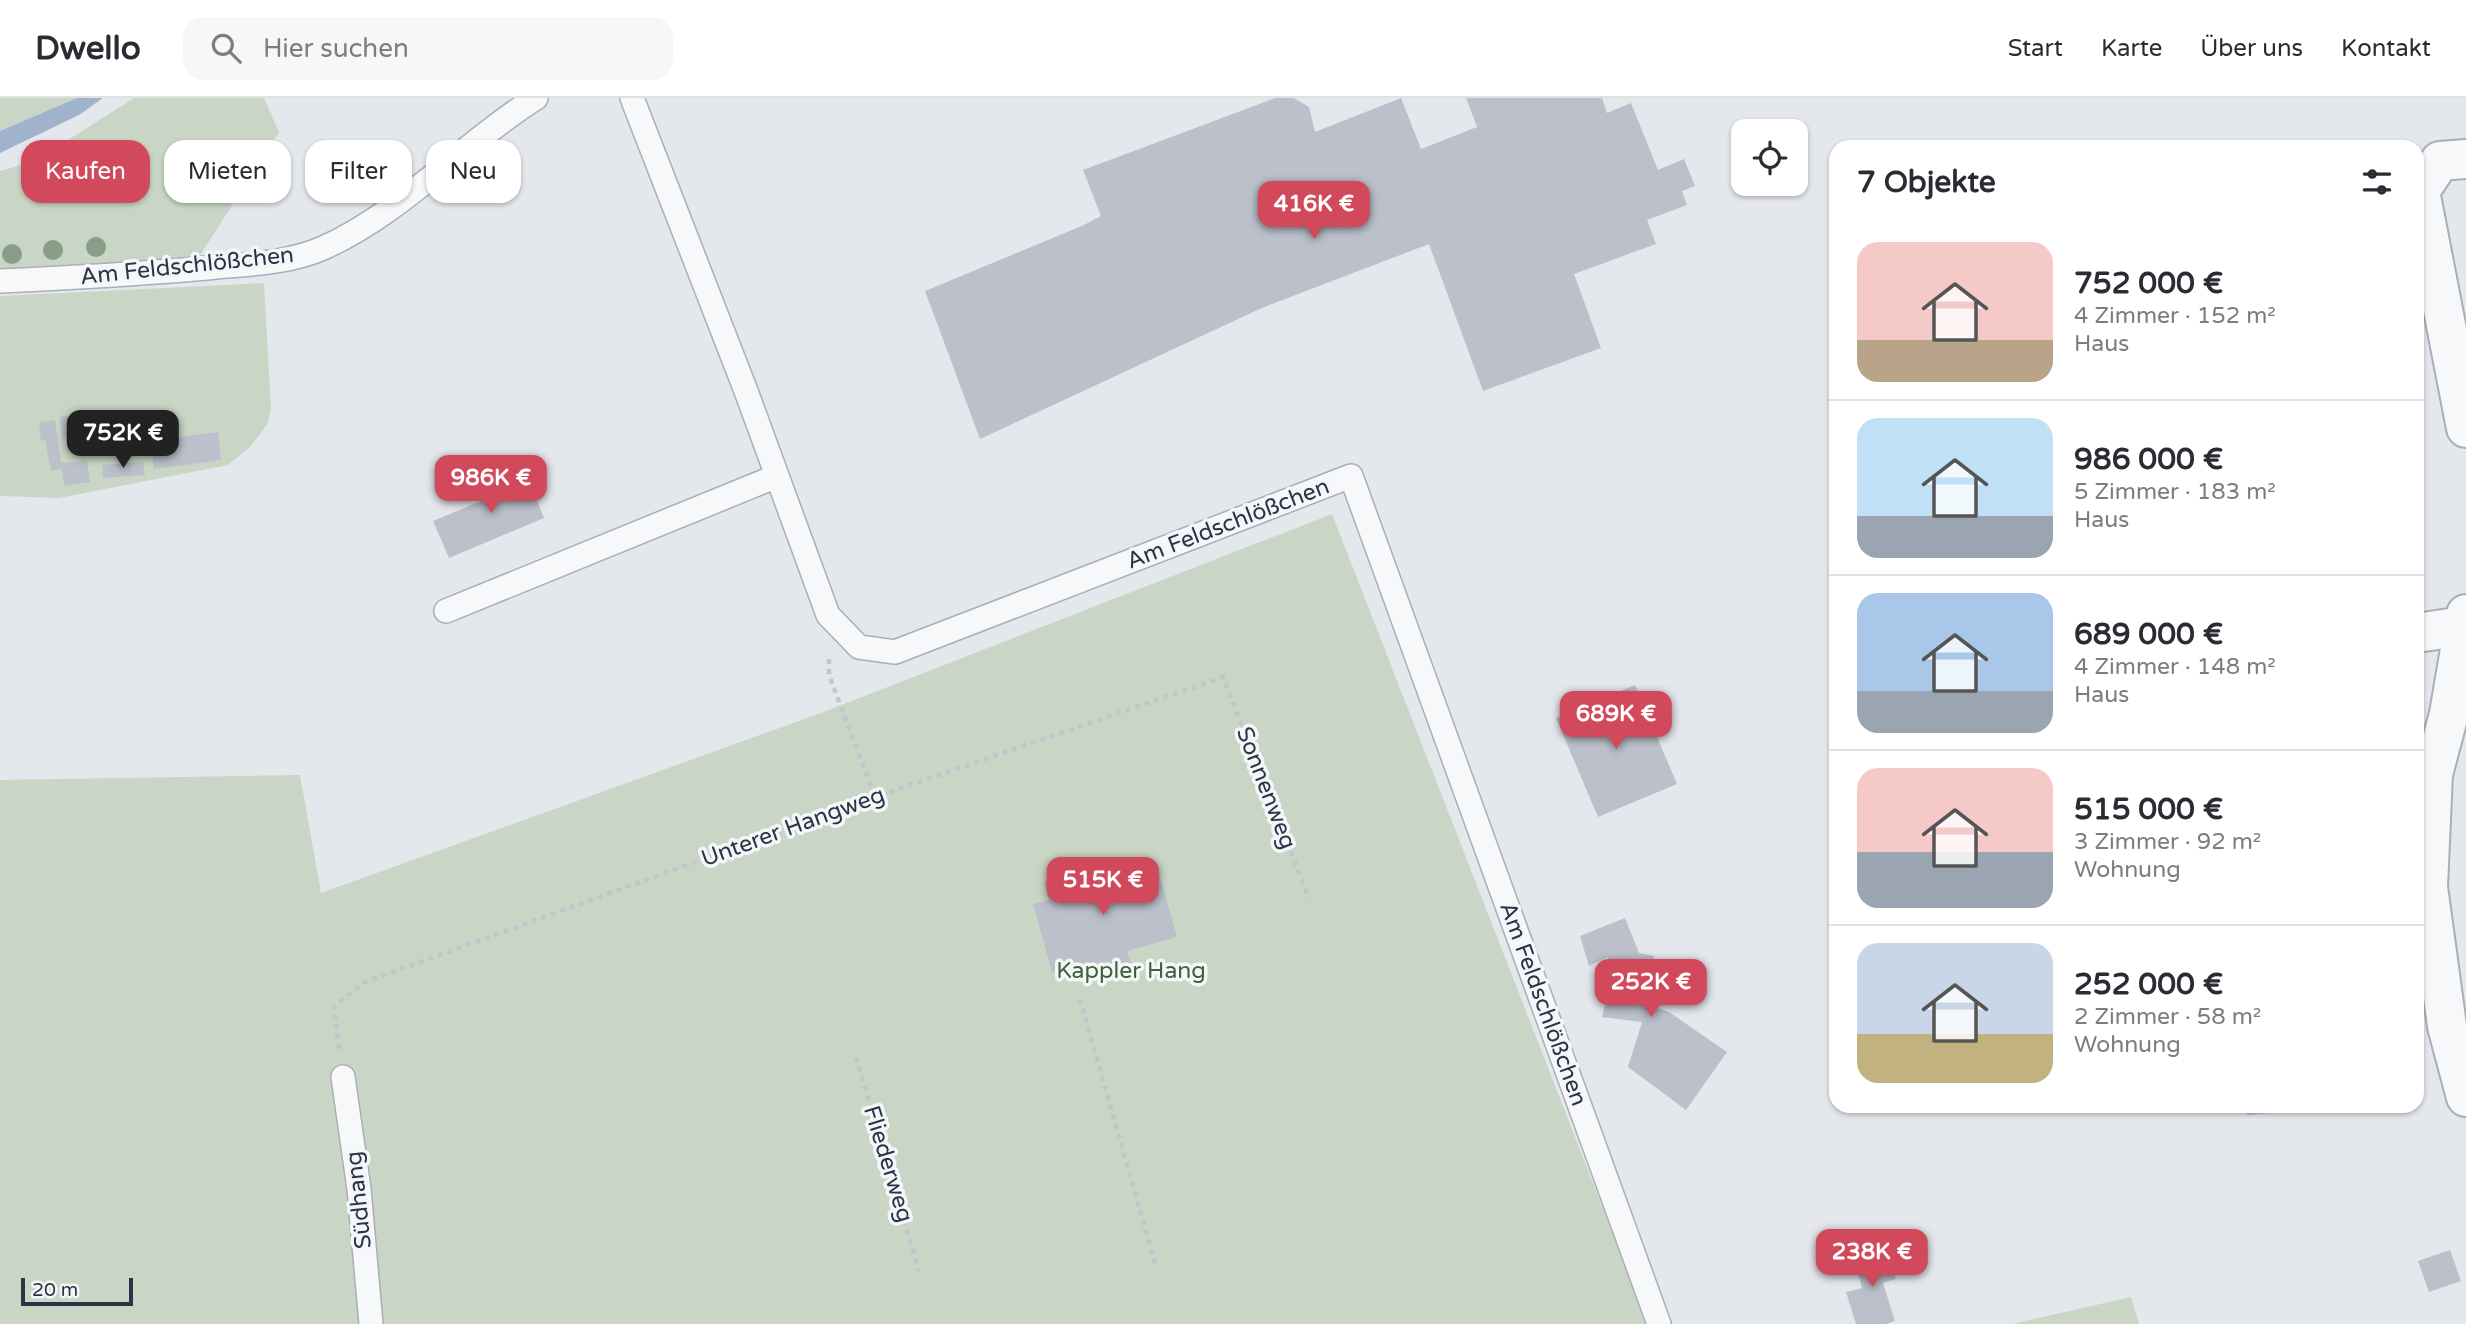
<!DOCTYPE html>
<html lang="de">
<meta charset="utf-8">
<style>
body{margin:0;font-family:"Varela Round",sans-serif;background:#f7f7f7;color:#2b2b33;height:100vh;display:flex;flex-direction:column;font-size:26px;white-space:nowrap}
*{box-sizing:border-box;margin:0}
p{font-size:23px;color:#7c7c81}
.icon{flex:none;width:38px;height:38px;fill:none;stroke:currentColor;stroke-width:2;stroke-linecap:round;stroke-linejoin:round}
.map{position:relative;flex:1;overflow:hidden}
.details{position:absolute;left:1829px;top:42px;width:595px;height:973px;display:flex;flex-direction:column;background:#fff;border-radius:21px;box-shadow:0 2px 5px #0004}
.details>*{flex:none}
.hud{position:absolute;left:21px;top:42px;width:665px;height:63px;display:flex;gap:14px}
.buttons{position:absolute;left:1731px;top:21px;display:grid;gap:14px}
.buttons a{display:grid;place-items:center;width:77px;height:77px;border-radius:14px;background:#fff;box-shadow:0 2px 5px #0004;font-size:35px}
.scale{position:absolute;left:21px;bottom:18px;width:112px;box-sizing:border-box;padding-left:7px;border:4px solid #2b3445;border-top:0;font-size:19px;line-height:24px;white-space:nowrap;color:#2b3445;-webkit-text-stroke:5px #f4f6f9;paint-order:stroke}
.price{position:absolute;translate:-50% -60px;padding:0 16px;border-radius:14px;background:#d1495b;color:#fff;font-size:23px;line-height:46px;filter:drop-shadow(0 2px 4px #0008)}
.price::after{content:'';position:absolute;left:50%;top:42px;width:21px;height:16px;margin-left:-10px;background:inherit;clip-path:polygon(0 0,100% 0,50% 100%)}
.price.current{background:#222;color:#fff}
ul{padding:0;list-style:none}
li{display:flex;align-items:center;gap:21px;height:175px;padding:0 28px}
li+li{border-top:2px solid #e1e1e2}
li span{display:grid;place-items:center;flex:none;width:196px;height:140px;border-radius:21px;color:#555}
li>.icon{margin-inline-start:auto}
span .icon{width:84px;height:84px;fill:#fffc;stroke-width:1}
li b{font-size:30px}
h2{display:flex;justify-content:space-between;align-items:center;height:84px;padding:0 28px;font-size:30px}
.chip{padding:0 24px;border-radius:21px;background:#fff;box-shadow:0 2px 5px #0004;font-size:24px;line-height:63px}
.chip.current{background:#d1495b;color:#fff}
header{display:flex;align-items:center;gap:42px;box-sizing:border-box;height:98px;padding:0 35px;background:#fff;border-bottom:2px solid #e1e1e2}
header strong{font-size:33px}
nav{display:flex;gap:38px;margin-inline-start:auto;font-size:24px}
.search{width:490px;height:63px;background:#f7f7f7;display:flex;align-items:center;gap:18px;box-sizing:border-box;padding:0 24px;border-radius:21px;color:#7c7c81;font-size:26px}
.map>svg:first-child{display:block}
.green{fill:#c9d6c5}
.water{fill:#9fb4cc}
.building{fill:#bbc0ca}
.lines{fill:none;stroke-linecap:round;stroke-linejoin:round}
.lane-casing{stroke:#a9aeb7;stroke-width:26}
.street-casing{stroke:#a9aeb7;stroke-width:42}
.path{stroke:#c2c5cb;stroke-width:4.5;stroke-dasharray:5 5;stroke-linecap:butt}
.lane{stroke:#f7f8fa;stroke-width:23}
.street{stroke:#f7f8fa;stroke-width:38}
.tree{fill:#899d89}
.labels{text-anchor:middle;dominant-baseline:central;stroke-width:7;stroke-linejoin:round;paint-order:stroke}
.street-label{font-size:23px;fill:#2b3445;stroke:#f4f6f9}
.park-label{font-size:23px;fill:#3f6138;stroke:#f4f6f9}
</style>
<header>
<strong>Dwello</strong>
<div class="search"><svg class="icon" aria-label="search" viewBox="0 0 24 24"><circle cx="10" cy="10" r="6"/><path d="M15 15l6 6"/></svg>Hier suchen</div>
<nav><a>Start</a><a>Karte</a><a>Über uns</a><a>Kontakt</a></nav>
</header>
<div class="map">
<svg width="2466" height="1226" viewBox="0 0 2466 1226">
<rect width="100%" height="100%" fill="#e4e7ec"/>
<path class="green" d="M0,0H77L0,33Z
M134,0H264L279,34L199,159L108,165L37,173H0V73L35,63Z
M264,185L271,310L268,325L251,348L228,367L59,400L0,398V198Z
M1332,416L1648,1226H0V682L300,677L321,795L821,615Z
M2131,1199L2139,1226H2012Z"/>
<path class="water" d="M77,0H103L79,17L0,55V33Z"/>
<path class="building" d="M1275,0H1294L1309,9L1315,34L1401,0L1421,51L1477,29L1466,0H1602L1607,15L1631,5L1658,72L1684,61L1695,88L1682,93L1687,107L1647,122L1656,146L1574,176L1601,250L1483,293L1429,146L1264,209L980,341L925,193L1084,127L1101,118L1083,72Z
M87,316L89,338L62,341L60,319Z
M55,322L61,365L87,363L90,384L64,388L62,371L51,373L45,342L41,343L39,324Z
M218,334L221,362L154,371L150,343Z
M143,364L145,377L103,380L102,367Z
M523,369L544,420L449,460L433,423L491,399L485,385Z
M1635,587L1677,686L1598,719L1556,620Z
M1135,759L1139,777L1158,772L1177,839L1127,853L1131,867L1085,880L1081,866L1052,874L1033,806L1049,802L1044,784Z
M1625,820L1639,855L1654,858L1649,908L1669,914L1727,954L1686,1012L1628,969L1642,924L1602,919L1613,874L1608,859L1589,868L1580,838Z
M2246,1008H2323V1010L2247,1017Z
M1886,1149L1896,1181L1883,1185L1895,1223L1886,1226H1856L1846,1194L1862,1190L1853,1158Z
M2450,1152L2461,1183L2429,1194L2418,1163Z"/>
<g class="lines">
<g class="lane-casing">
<path id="lane" d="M632,0L746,293L828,517L859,549L895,554L1351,378L1659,1226
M0,183C69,180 138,176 207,170C246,166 287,166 323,150C400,116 464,45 536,0
M446,513L777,378
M343,979L359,1091L371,1226"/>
</g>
<g class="street-casing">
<path id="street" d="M2466,61L2440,63L2420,93L2466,330
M2466,516L2449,616L2433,676L2428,789L2447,928L2466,999
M2417,535L2463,528"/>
</g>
<path class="path" d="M829,561V577L875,699
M1080,901L1155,1165
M339,951L334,908L365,884L875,699L1223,579L1309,801
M856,959L919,1173"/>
<use href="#lane" class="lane"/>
<use href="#street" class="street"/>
</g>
<g class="tree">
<circle cx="96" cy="149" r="10"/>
<circle cx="53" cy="152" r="10"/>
<circle cx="12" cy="156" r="10"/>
</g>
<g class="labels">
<g class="street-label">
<text transform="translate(187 168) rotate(-6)">Am Feldschlößchen</text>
<text transform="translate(1228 426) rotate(-21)">Am Feldschlößchen</text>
<text transform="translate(1266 690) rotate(69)">Sonnenweg</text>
<text transform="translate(793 729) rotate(-20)">Unterer Hangweg</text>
<text transform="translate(1543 906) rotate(70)">Am Feldschlößchen</text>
<text transform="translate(888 1066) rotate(73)">Fliederweg</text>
<text transform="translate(359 1102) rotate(-96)">Südhang</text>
</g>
<g class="park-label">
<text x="1131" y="873">Kappler Hang</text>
</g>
</g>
</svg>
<div class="buttons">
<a><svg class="icon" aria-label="locate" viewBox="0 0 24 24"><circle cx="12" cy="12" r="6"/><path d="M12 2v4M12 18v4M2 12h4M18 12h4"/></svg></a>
</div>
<div class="scale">20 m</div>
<b class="price" style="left:1314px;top:143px">416K €</b>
<b class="price current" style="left:123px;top:372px">752K €</b>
<b class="price" style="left:491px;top:417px">986K €</b>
<b class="price" style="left:1616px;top:653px">689K €</b>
<b class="price" style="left:1103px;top:819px">515K €</b>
<b class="price" style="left:1651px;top:921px">252K €</b>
<b class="price" style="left:1872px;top:1191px">238K €</b>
<div class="hud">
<a class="chip current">Kaufen</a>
<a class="chip">Mieten</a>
<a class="chip">Filter</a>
<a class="chip">Neu</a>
</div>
<section class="details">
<h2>7 Objekte<svg class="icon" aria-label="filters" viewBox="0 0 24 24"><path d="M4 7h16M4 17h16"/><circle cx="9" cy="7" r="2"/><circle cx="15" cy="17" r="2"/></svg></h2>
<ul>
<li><span style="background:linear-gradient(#f6c9c9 70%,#b9a48a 0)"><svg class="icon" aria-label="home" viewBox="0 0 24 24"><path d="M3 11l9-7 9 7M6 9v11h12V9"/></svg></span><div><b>752 000 €</b><p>4 Zimmer · 152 m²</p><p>Haus</p></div></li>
<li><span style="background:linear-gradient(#bfe0f5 70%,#9aa5b1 0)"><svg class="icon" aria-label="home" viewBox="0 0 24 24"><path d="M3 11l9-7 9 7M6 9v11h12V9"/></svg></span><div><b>986 000 €</b><p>5 Zimmer · 183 m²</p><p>Haus</p></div></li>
<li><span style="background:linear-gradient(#a9c7e8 70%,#9aa5b1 0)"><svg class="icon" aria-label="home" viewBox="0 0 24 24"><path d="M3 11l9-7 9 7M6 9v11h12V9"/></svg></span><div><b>689 000 €</b><p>4 Zimmer · 148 m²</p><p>Haus</p></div></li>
<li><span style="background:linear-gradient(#f6c9c9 60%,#9aa5b1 0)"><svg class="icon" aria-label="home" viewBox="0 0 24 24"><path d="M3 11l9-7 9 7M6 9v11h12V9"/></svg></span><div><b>515 000 €</b><p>3 Zimmer · 92 m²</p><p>Wohnung</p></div></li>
<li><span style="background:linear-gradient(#c9d6e8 65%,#c2b280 0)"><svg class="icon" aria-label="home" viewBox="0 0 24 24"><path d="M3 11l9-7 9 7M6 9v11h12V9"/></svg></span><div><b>252 000 €</b><p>2 Zimmer · 58 m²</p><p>Wohnung</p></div></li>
</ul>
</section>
</div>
